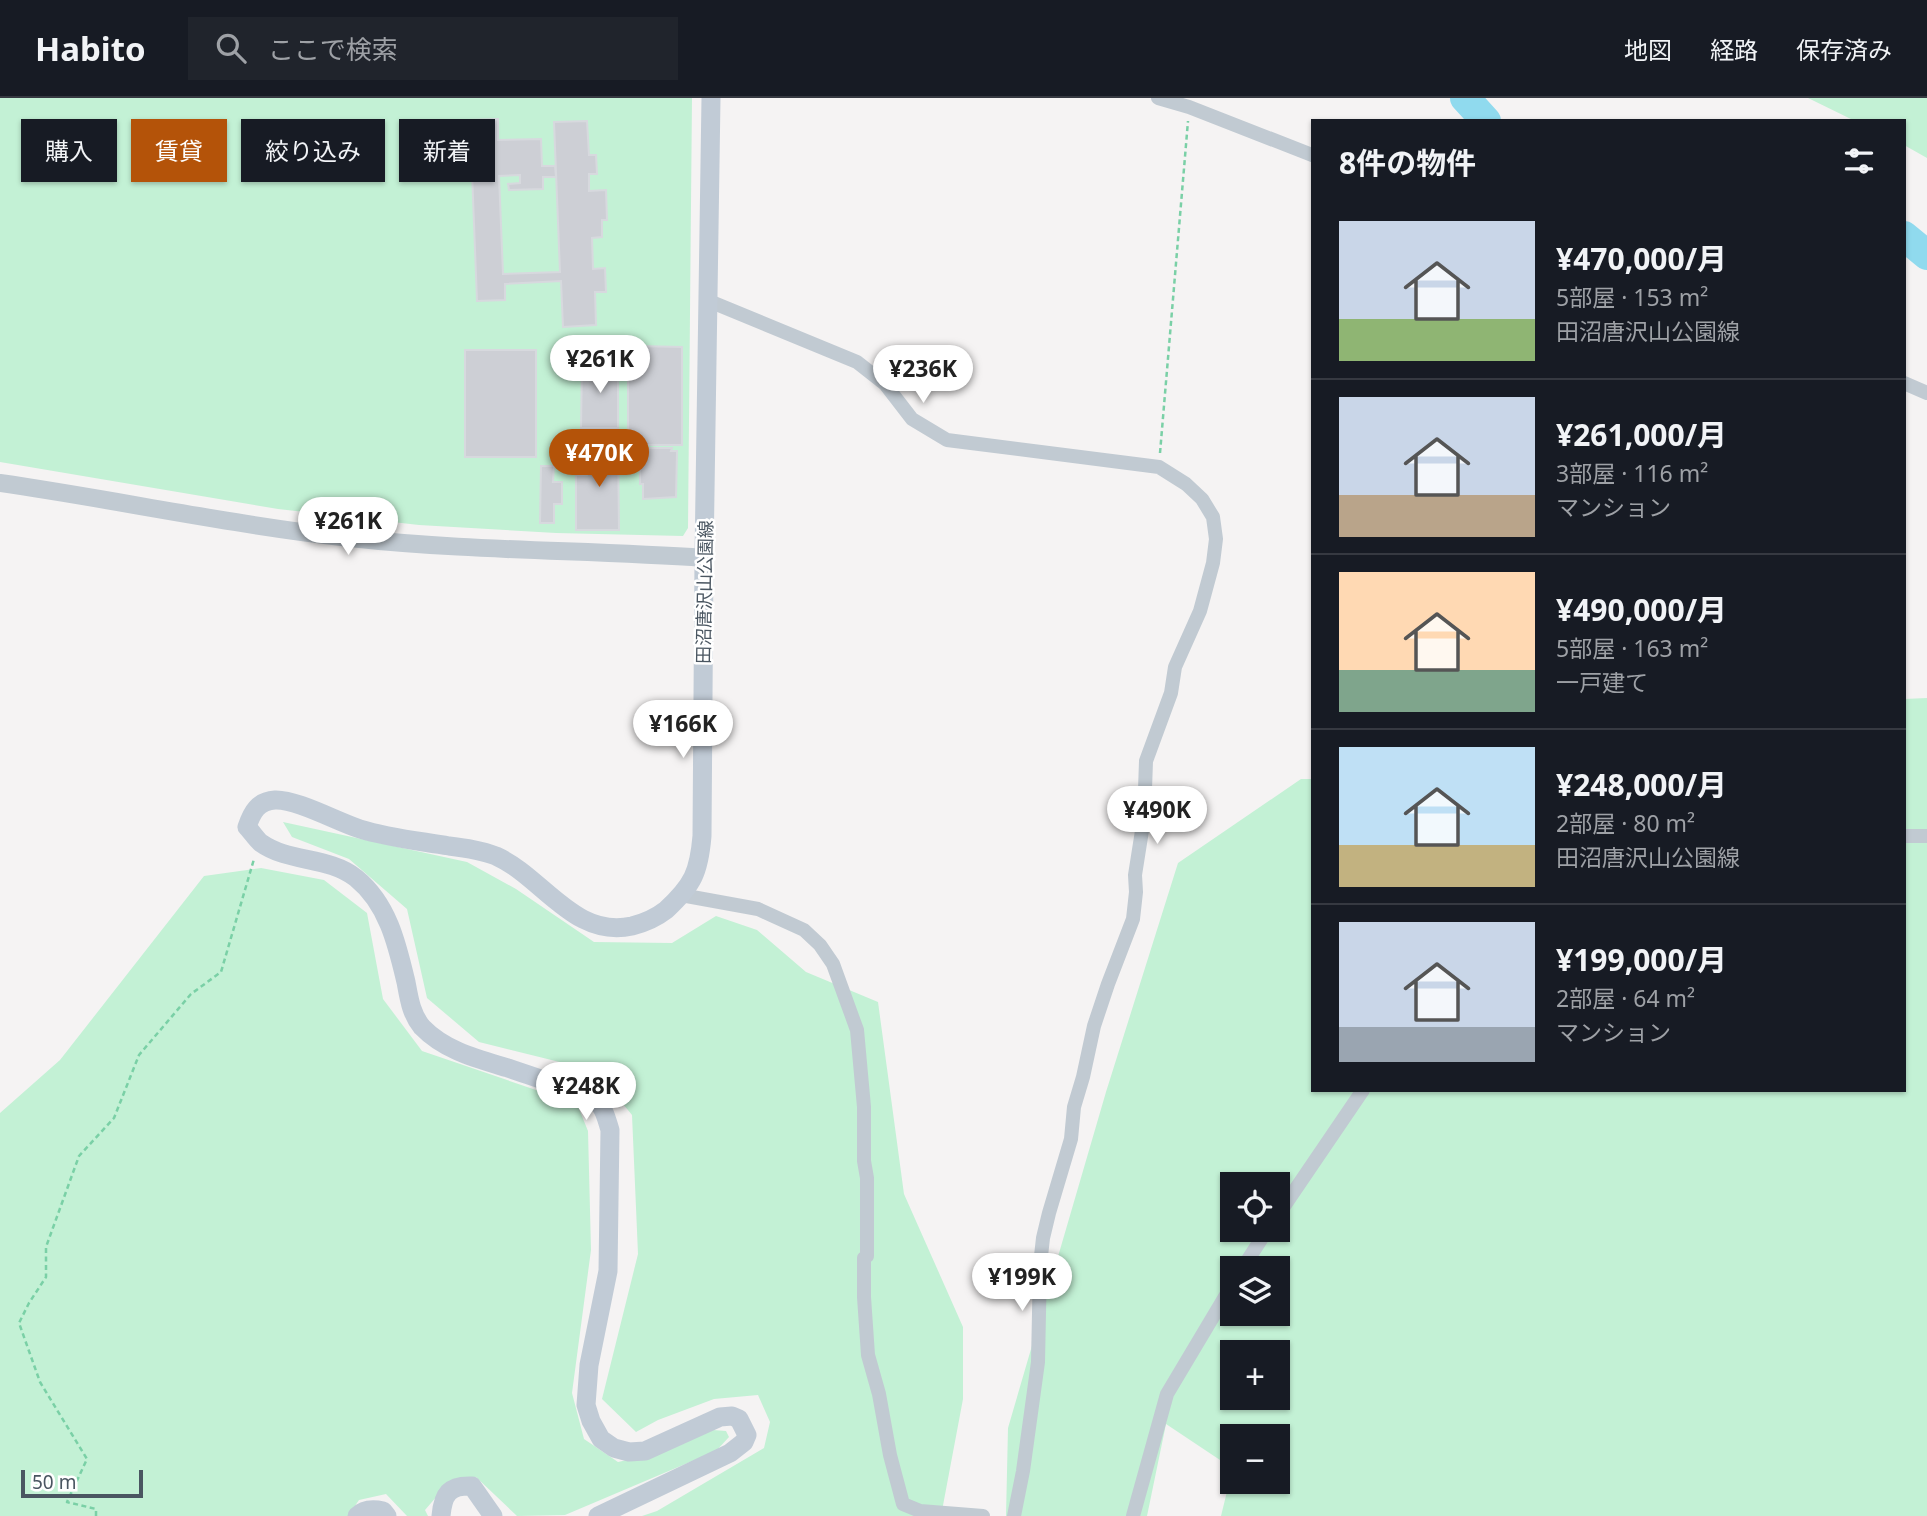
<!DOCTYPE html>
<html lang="ja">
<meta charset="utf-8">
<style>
body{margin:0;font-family:"Noto Sans","Noto Sans JP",sans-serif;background:#20242c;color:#f1f3f6;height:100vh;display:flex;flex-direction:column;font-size:26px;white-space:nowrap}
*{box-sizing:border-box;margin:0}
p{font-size:23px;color:#9ea1a6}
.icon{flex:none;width:38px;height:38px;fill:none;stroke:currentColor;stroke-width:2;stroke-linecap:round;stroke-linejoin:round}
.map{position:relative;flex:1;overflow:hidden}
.sheet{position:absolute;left:1311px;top:21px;width:595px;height:973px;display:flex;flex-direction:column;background:#171b24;border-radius:0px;box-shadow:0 2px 5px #0004}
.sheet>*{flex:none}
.banner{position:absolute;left:21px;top:21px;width:665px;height:63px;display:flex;gap:14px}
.buttons{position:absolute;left:1220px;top:1074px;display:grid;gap:14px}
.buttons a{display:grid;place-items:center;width:70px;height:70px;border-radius:0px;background:#171b24;box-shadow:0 2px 5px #0004;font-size:35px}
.scale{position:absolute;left:21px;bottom:18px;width:122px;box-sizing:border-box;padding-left:7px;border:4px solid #4a5661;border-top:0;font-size:19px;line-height:24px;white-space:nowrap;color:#4a5661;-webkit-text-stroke:5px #fff;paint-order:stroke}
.price{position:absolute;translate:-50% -60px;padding:0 16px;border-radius:24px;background:#fff;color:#222;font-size:23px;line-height:46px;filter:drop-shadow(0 2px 4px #0008)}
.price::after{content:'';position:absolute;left:50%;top:42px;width:21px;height:16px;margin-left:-10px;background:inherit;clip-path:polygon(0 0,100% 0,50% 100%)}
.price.active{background:#b45309;color:#fff}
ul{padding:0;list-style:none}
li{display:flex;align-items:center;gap:21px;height:175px;padding:0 28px}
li+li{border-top:2px solid #363941}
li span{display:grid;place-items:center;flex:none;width:196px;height:140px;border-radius:0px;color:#555}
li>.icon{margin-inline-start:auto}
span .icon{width:84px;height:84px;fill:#fffc;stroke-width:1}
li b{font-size:30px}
h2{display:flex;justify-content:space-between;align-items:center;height:84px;padding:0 28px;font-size:30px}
.pill{padding:0 24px;border-radius:0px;background:#171b24;box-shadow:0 2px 5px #0004;font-size:24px;line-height:63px}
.pill.active{background:#b45309;color:#fff}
header{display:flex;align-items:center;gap:42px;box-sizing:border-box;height:98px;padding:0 35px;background:#171b24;border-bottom:2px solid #363941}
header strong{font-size:33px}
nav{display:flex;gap:38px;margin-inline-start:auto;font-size:24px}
.search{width:490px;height:63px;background:#20242c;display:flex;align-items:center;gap:18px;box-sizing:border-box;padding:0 24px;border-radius:0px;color:#9ea1a6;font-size:26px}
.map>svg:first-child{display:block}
.green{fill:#c3f1d5;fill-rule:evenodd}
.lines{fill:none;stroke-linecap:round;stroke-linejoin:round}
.river{stroke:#90daee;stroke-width:30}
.building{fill:#cdcfd5;stroke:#d7d9de;stroke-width:2}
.path{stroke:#7ad0a6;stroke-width:2.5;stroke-dasharray:5 3.5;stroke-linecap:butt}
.minor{stroke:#c1cad2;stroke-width:14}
.tertiary{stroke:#c1cad2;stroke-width:18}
.secondary{stroke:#c1cbd6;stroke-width:19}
.labels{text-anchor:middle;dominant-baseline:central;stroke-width:5;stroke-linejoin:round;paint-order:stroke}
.street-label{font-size:18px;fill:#4a5661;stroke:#fff}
</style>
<header>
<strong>Habito</strong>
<div class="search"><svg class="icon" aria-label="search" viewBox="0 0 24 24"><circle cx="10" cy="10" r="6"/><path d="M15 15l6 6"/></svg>ここで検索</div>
<nav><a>地図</a><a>経路</a><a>保存済み</a></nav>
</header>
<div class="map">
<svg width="1927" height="1418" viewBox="0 0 1927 1418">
<rect width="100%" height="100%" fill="#f5f3f3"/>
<path class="green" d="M0,0H692L688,430L683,438L556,435L419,427L278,411L0,364Z
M1808,0H1927V60L1904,47V23H1855Z
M1927,600V1418H1221L1232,1373V1384H1278V1339H1232V1370L1166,1326L1147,1418H1006L1008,1330L1106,994L1178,765L1301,681H1312V992H1904V601ZM1232,1087H1278V1132H1232ZM1232,1171H1278V1216H1232ZM1232,1255H1278V1300H1232Z
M283,724L467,764L516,791L594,844L672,845L716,818L757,832L806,874L878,904L904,1096L963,1229V1301L941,1418H642L657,1413L764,1350L770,1324L758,1297L714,1301L658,1322L636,1334L602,1301L638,1156L632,1017L596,973L479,944L427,900L407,811L349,761L292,739Z
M261,770L324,782L367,815L383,901L422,953L577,1006L588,1033L591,1152L572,1295L584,1341L618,1364L659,1355L713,1332L726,1333L729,1339L716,1353L565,1417L517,1418L476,1379L450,1383L425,1412L428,1418H407L386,1396L359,1402L348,1418H0V1015L60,962L204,778Z"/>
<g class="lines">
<path class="river" d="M1465,0L1486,23
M1904,138L1927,157"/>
</g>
<path class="building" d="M498,21V42L541,41L542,68H555L556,79H543V91L509,92L508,86L520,85V77L499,78L503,176L560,174L554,24L587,23L589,57H596L597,76H589V93L606,92L607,122H602V139L592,140L593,171L605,170L606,194H595L596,227L563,229L561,183L505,186V202L477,203L470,22Z
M628,244H638V248L682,249V347H628V257H609V250H628Z
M465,252H536V359H465Z
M582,263H618V330H581Z
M587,344H618L619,432H576V377H587Z
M646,350H672L671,353H677L676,399L643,401V386H640V365H643V352H646Z
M541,368H554L553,384H562V406H554V425H540Z"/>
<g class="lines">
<path class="path" d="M1160,355L1188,23
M96,1418V1411L67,1404L87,1361L40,1284L19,1225L29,1205L46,1179V1149L79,1058L114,1020L139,957L191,896L221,874L254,761"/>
<path class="minor" d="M1158,0L1189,9L1312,57
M709,203L857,264L885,286L912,321L947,342L1159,369L1186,386L1202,401L1213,419L1216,441L1213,465L1200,513L1175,569L1171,595L1146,663L1144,720L1135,777L1136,794L1133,821L1108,886L1094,928L1083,979L1074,1009L1071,1041L1049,1115L1043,1140L1040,1167L1038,1264L1023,1373L1014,1418
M1904,285L1927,295
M1904,738H1927
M681,797L758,811L804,832L820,847L833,866L857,932L864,1009V1063L867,1080V1158L864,1160V1199L868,1257L879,1296L890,1357L903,1406L920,1413L983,1418
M1278,1117L1363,992
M1242,1171L1267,1132
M1133,1418L1167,1296L1232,1187"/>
<path class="tertiary" d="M0,385C117,402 233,427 350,440C468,453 586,452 704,460"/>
<path class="secondary" d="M357,1418C364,1411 374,1411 383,1413L387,1418
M441,1418C443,1396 449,1387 472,1388L493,1418
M598,1418L730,1355L744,1344L747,1337L739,1321L732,1318L720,1319L645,1353L629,1354L614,1350L601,1341L591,1323L586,1307L589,1267L608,1173L610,1032C604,1013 604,1005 584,997C559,987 534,979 508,970C478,961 445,953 422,929C411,916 409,900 406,884C397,846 388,806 356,780C328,758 289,765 261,745C256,741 252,734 247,729C252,714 258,703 275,702C296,701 338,724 360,731C389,740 420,743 449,748C465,750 481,752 496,758C543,779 574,841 632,828C644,825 657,819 666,812C693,787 699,774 702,738L704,460L711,0"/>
</g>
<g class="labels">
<g class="street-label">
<text transform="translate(704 494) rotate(-89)">田沼唐沢山公園線</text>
</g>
</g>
</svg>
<div class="buttons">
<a><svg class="icon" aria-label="locate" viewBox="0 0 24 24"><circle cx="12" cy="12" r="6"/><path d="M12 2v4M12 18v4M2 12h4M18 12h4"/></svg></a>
<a><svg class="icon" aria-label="layers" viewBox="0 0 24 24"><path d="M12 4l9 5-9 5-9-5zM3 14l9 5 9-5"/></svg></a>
<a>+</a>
<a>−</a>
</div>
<div class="scale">50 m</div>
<b class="price" style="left:600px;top:297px">¥261K</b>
<b class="price" style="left:923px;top:307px">¥236K</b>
<b class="price active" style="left:599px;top:391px">¥470K</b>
<b class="price" style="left:348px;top:459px">¥261K</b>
<b class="price" style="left:683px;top:662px">¥166K</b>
<b class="price" style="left:1157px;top:748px">¥490K</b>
<b class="price" style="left:586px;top:1024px">¥248K</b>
<b class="price" style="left:1022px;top:1215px">¥199K</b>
<div class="banner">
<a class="pill">購入</a>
<a class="pill active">賃貸</a>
<a class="pill">絞り込み</a>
<a class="pill">新着</a>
</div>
<section class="sheet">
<h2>8件の物件<svg class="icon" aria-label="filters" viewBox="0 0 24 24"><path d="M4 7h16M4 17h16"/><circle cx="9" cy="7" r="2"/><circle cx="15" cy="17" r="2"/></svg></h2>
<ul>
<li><span style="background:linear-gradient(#c9d6e8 70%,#8fb573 0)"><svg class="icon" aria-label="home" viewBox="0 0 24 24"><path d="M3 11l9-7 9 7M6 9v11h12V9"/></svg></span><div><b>¥470,000/月</b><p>5部屋 · 153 m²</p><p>田沼唐沢山公園線</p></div></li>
<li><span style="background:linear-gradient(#c9d6e8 70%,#b9a48a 0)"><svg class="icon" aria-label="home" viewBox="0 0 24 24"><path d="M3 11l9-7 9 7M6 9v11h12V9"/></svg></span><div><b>¥261,000/月</b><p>3部屋 · 116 m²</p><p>マンション</p></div></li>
<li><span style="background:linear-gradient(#ffd9b3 70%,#7fa58c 0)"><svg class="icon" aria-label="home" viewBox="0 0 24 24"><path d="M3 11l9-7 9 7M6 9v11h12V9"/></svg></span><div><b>¥490,000/月</b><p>5部屋 · 163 m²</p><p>一戸建て</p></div></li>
<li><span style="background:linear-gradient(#bfe0f5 70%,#c2b280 0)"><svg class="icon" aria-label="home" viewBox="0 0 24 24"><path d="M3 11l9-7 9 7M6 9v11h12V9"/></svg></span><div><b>¥248,000/月</b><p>2部屋 · 80 m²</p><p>田沼唐沢山公園線</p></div></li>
<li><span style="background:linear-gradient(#c9d6e8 75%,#9aa5b1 0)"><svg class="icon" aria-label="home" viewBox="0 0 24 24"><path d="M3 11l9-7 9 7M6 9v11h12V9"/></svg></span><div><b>¥199,000/月</b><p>2部屋 · 64 m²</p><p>マンション</p></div></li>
</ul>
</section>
</div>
